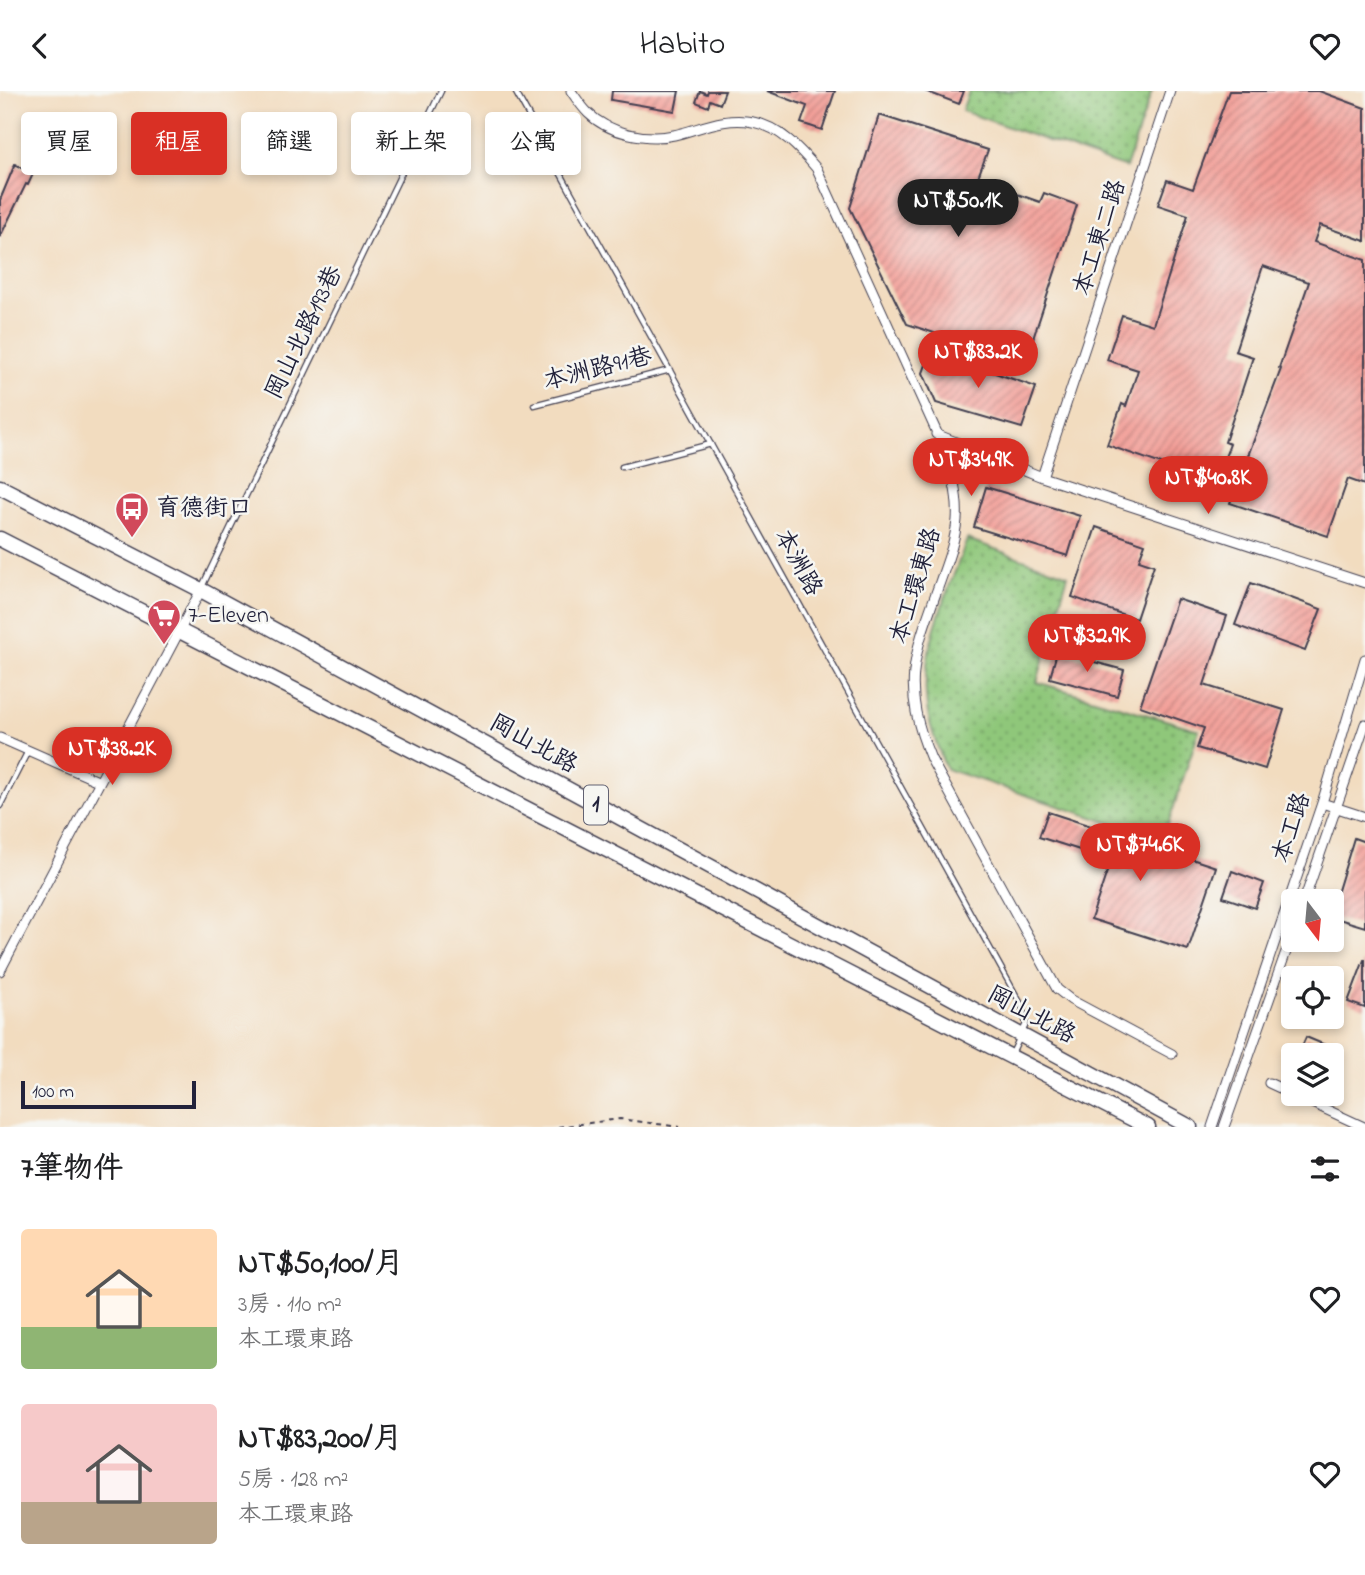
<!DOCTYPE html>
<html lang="zh-TW">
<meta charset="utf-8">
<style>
body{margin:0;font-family:"Indie Flower","LXGW WenKai TC",sans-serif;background:#f2f2f2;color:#202124;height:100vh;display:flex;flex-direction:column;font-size:26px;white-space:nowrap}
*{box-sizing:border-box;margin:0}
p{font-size:23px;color:#757577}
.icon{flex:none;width:38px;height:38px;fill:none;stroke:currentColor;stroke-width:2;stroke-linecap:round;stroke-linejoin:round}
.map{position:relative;height:1036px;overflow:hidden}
.details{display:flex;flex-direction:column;background:#fff;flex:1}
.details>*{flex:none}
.banner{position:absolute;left:21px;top:21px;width:700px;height:63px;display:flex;gap:14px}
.needle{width:46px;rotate:164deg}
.fabs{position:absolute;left:1281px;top:798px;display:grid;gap:14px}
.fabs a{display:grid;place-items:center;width:63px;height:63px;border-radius:7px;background:#fff;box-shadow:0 4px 10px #0003;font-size:35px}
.scale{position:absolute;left:21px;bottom:18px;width:175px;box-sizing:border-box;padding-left:7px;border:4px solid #22223b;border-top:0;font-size:19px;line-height:24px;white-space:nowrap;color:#22223b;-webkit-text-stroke:5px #f6f6f2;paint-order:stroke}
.price{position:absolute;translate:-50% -60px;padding:0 16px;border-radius:24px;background:#d93025;color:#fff;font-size:23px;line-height:46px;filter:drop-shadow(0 2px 4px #0008)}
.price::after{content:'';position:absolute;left:50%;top:42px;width:21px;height:16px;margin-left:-10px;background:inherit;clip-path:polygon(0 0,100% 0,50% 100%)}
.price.active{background:#222;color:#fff}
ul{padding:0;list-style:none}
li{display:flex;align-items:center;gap:21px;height:175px;padding:0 21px}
li span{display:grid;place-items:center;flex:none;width:196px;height:140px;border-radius:7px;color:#555}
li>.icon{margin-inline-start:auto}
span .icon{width:84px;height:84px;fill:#fffc;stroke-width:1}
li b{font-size:30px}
h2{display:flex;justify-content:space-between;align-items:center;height:84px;padding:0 21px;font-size:30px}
.chip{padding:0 24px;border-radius:7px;background:#fff;box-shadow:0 4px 10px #0003;font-size:24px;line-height:63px}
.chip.active{background:#d93025;color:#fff}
header{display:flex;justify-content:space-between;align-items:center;height:91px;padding:0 21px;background:#fff;font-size:32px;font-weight:600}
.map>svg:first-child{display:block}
.grass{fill:url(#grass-dots);stroke:#58745a;stroke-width:2}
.building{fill:url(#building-hatch)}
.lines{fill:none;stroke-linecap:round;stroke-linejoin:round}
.service-casing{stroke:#413e4f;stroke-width:7}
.minor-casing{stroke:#413e4f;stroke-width:11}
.primary-casing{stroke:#413e4f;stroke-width:17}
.path{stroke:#413e4f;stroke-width:2;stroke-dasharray:5 5;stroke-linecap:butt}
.service{stroke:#fff;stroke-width:4.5}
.minor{stroke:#fff;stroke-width:9}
.primary{stroke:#fff;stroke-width:14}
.labels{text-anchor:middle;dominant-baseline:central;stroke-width:5;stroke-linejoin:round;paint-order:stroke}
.shield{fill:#f6f6f2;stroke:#626272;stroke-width:2}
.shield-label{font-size:23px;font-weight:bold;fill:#22223b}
.street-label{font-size:24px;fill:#22223b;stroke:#f6f6f2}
.poi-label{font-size:24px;fill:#22223b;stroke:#f6f6f2;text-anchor:start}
</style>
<header><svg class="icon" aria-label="back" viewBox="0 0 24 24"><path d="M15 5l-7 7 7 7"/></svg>Habito<svg class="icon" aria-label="heart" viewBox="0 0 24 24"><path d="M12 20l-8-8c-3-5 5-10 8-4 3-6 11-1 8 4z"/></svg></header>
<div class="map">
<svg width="1365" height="1036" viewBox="0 0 1365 1036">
<defs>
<pattern id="grass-dots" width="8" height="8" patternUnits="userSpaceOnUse" patternTransform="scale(1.75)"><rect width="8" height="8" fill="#8fc77a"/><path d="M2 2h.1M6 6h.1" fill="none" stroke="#74a165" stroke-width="1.8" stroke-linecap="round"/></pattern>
<pattern id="building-hatch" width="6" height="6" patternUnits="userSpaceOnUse" patternTransform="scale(1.75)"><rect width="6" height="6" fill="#f39d96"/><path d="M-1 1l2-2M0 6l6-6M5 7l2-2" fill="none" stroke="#c4807c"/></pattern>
</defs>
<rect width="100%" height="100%" fill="#f6f6f2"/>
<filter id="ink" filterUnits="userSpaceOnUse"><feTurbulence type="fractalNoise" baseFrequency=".0143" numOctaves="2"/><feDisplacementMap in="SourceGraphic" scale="14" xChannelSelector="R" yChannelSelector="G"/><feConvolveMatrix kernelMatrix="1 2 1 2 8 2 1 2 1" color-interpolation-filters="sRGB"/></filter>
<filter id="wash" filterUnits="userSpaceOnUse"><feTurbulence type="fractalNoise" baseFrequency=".00686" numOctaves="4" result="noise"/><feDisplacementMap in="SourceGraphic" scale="28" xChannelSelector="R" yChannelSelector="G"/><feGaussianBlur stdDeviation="1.57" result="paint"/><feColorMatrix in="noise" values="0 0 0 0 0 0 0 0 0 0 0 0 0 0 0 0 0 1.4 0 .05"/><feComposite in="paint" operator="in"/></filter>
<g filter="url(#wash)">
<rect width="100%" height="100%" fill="#f2dcbf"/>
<path class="grass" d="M969,0H1152L1126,77L962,20Z
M967,448L1068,484L1037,591L1199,639L1163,749L946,678C937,654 927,631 926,605C922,551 950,498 967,448Z"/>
<g id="blocks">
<path class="building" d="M612,0H679L675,20L611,9Z
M700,0L707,3L708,0H725L720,13L710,9L708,16L696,11Z
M767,0H835L822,39L801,32L807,15Z
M925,0H964L959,13Z
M1229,0H1319L1365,17V150L1320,134L1314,151L1365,169V394L1348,388L1328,445L1230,412L1281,278L1279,277L1309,191L1263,175L1235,260L1253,266L1225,351L1230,353L1215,392L1107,354L1122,313L1126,315L1138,279L1107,269L1122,224L1153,234L1188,124L1158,114L1167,89L1193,98Z
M879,24L988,59L977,89L1040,111L1044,102L1077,114L1025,272L907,233L850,117Z
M15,73L33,83L28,94L26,93L0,146V109Z
M931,260L1036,296L1022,337L936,312L923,282Z
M986,396L1080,425L1068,465L974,436Z
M1096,436L1145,453L1139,469L1154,474L1136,528L1072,506Z
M1251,492L1321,518L1305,560L1235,534Z
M1177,508L1227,525L1204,594L1284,619L1265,678L1197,657L1204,637L1140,615Z
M1057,561L1124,579L1117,605L1050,587Z
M1048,721L1216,776L1188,859L1091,828L1111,769L1039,746Z
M1354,747L1365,751V836L1332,826V819Z
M1232,780L1264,792L1255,817L1223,806Z
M1364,869H1365V917L1348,911Z
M1306,946L1330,956L1326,964H1298Z"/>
</g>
</g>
<g filter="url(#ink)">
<use href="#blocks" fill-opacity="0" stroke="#413e4f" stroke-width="2"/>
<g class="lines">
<g class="service-casing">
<path id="service" d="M515,0L1022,915L1026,933L1012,963
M534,314L670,279
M622,376L711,353
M201,498L441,0
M0,715L28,660"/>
</g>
<g class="minor-casing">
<path id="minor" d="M571,0C576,7 581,15 588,22C608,42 646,50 674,44C700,38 725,25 753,31C780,36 800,58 817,78L943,355C951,378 959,404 957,429C955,451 947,471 940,491C914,563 900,594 931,668L1057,898L1071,909L1172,963
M936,343L1042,386L1365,492
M1042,386L1170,0
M0,647L98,690
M1322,712L1365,726
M1304,810L1365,633
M0,880L201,499
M1269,992L1364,1036
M1212,1036L1322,712L1365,568
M1224,1036L1293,841"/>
</g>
<g class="primary-casing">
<path id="primary" d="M0,396L201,499L1190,1036
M0,448L1148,1036"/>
</g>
<path class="path" d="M558,1036L620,1028L680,1036"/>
<use href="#service" class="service"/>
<use href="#minor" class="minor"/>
<use href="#primary" class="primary"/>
</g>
</g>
<defs>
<g id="bus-pin" transform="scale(1.75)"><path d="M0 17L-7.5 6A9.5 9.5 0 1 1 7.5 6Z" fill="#d1495b" stroke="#f6f6f2"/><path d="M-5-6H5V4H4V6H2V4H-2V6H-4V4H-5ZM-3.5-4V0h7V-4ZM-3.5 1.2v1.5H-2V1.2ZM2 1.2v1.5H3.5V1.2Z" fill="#fff"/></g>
<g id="supermarket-pin" transform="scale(1.75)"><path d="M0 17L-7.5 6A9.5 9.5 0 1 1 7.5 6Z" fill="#d1495b" stroke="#f6f6f2"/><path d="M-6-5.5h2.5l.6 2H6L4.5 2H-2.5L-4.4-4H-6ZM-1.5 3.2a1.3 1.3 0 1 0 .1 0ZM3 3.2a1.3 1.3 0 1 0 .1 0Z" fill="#fff"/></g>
</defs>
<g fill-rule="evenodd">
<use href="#bus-pin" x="132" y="418"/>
<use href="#supermarket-pin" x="164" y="525"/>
</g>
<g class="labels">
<rect class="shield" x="584" y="694.5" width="24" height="39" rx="5"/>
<g class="shield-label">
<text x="596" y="714">1</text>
</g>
<g class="street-label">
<text transform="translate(1101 147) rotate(-72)">本工東二路</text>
<text transform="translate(305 242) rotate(-64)">岡山北路193巷</text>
<text transform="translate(598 279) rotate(-14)">本洲路91巷</text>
<text transform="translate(797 472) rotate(61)">本洲路</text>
<text transform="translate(917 495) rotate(-73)">本工環東路</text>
<text transform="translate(533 654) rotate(29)">岡山北路</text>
<text transform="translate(1293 737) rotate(-72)">本工路</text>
<text transform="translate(1031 925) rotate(28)">岡山北路</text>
</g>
<g class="poi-label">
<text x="156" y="418">育德街口</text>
<text x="188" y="525">7-Eleven</text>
</g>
</g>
</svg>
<div class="fabs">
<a><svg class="needle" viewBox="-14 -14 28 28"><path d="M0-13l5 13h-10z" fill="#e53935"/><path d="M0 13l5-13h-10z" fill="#757577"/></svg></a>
<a><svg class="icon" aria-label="locate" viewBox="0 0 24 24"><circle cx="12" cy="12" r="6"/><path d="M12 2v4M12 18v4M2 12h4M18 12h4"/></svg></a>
<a><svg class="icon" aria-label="layers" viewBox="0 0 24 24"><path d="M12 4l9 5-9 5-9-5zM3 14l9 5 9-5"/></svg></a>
</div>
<div class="scale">100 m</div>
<b class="price active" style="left:958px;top:148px">NT$50.1K</b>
<b class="price" style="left:978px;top:299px">NT$83.2K</b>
<b class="price" style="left:971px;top:407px">NT$34.9K</b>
<b class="price" style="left:1208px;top:425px">NT$40.8K</b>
<b class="price" style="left:1087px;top:583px">NT$32.9K</b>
<b class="price" style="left:112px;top:696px">NT$38.2K</b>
<b class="price" style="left:1140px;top:792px">NT$74.6K</b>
<div class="banner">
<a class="chip">買屋</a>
<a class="chip active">租屋</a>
<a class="chip">篩選</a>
<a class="chip">新上架</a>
<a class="chip">公寓</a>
</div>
</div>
<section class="details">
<h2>7筆物件<svg class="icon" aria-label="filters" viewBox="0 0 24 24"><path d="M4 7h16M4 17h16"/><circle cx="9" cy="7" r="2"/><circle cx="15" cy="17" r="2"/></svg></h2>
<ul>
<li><span style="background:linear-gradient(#ffd9b3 70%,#8fb573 0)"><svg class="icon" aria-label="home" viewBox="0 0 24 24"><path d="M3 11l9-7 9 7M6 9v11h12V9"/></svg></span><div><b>NT$50,100/月</b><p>3房 · 110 m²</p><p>本工環東路</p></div><svg class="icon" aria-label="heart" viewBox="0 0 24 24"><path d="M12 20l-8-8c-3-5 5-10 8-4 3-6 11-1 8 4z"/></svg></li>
<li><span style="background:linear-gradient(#f6c9c9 70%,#b9a48a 0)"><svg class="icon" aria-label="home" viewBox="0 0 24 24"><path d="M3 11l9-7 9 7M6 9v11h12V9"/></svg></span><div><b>NT$83,200/月</b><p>5房 · 128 m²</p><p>本工環東路</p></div><svg class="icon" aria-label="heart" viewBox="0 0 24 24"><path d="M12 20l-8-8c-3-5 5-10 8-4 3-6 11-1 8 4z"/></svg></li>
</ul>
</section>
